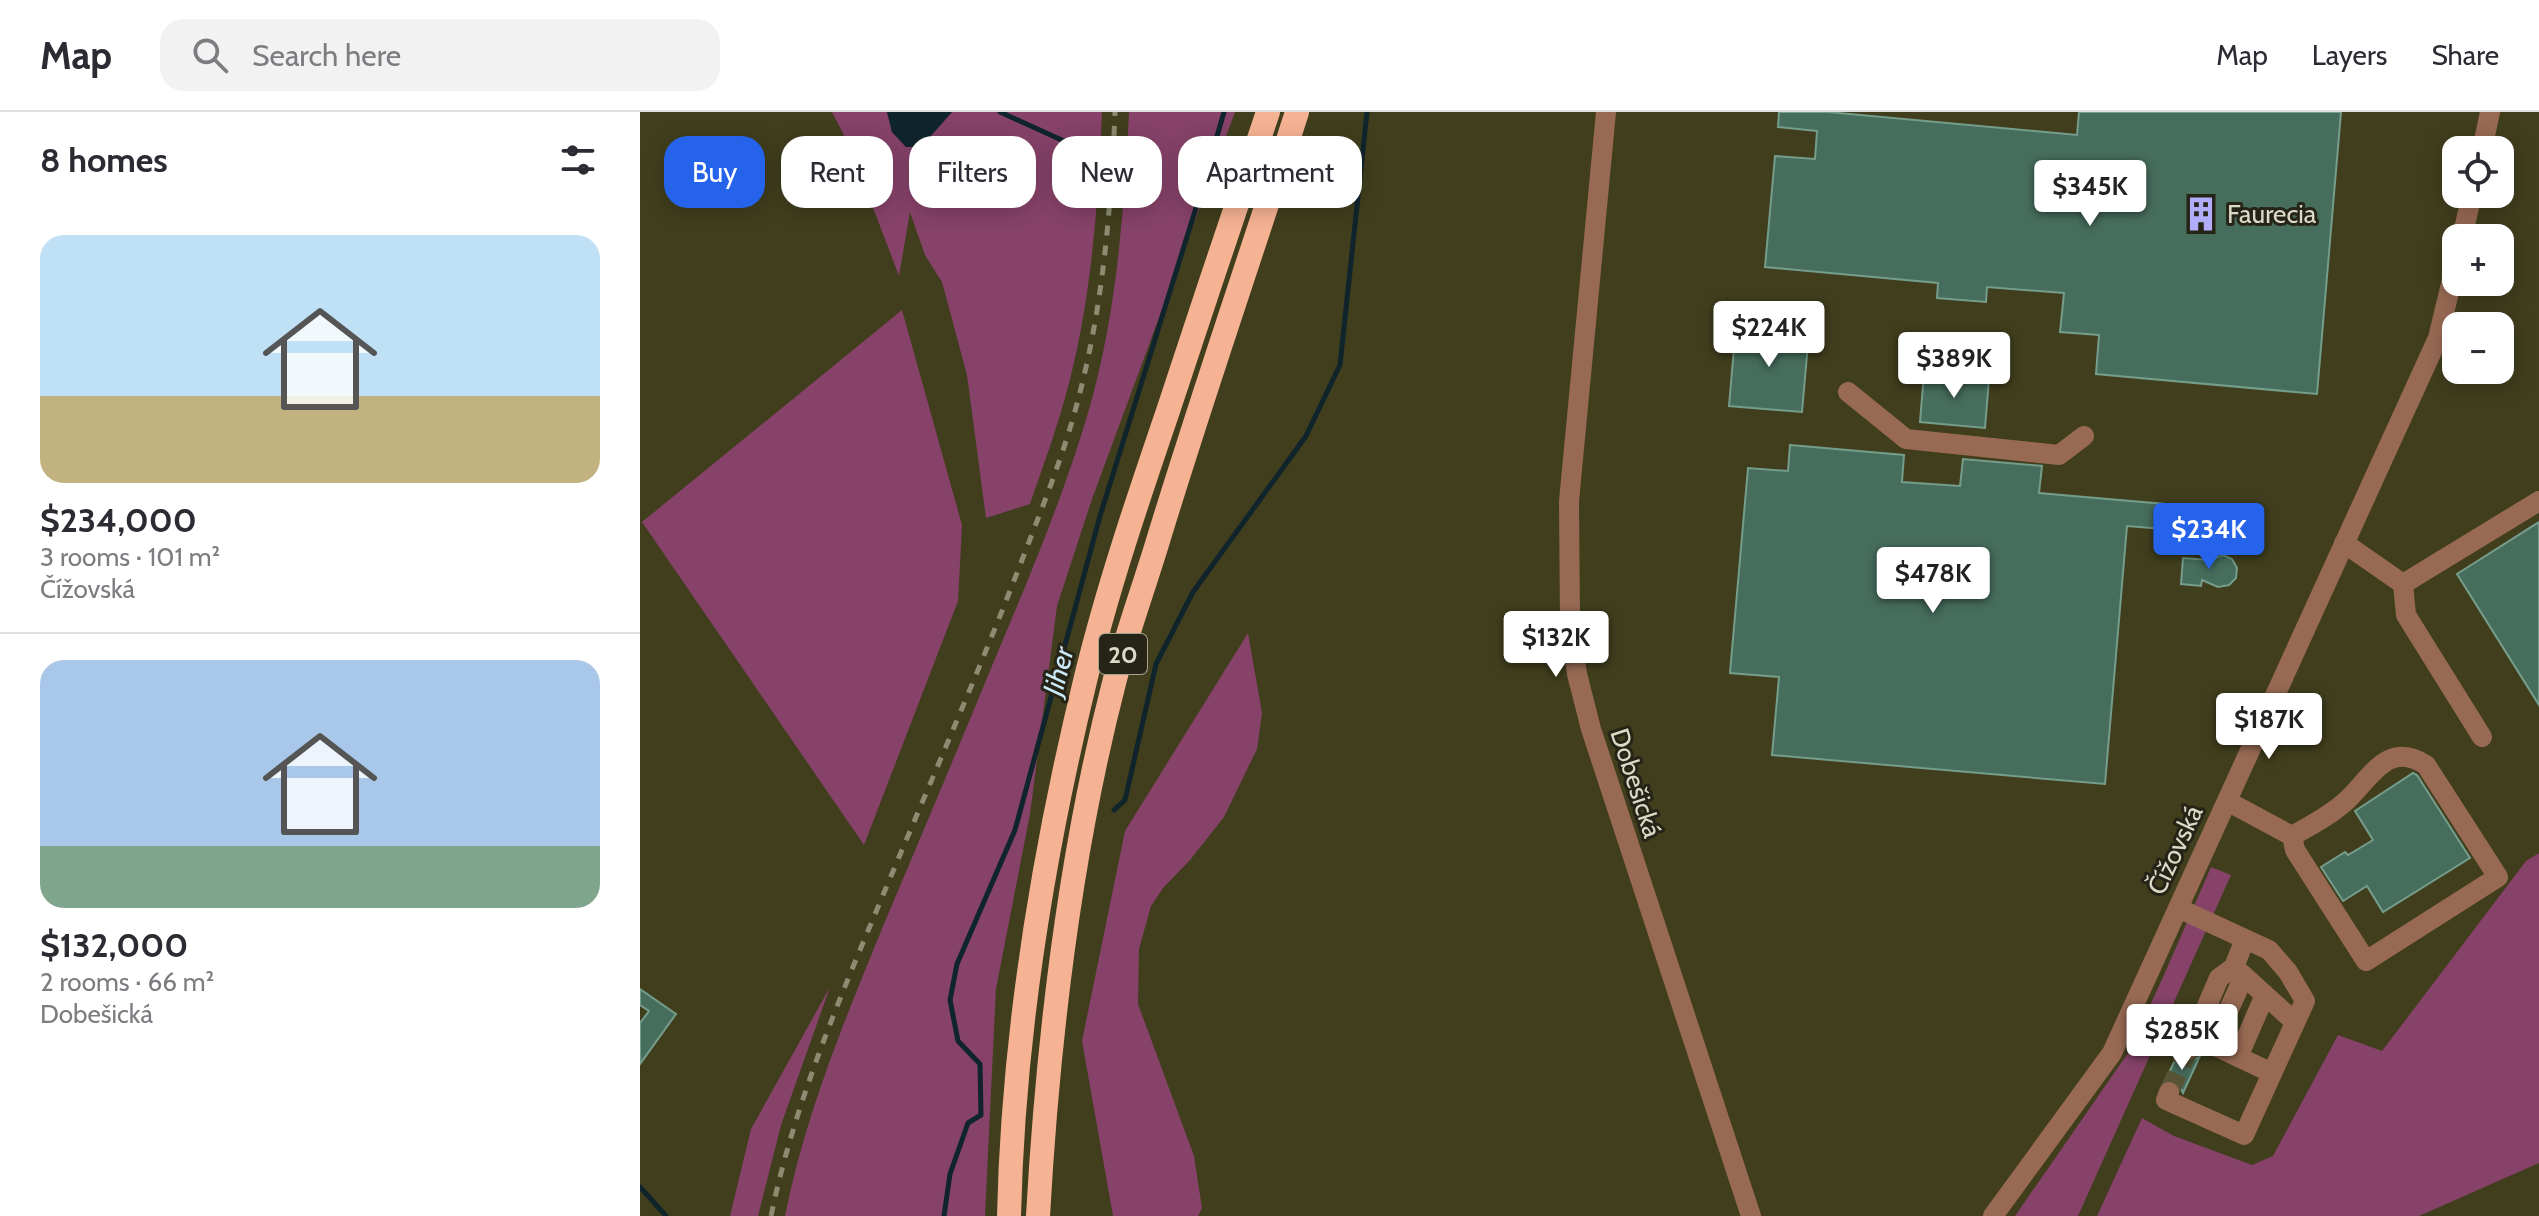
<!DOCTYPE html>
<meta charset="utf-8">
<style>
body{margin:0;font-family:Cabin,sans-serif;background:#f2f2f3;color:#2b2b33;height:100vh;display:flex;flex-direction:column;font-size:30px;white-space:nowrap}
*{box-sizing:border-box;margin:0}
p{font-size:26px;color:#7c7c81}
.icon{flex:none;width:44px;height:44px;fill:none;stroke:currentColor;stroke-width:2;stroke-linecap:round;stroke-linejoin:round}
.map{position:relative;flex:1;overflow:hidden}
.details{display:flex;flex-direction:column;background:#fff;width:640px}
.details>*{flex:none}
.banner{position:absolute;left:24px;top:24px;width:760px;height:72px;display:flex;gap:16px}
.tools{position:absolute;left:1802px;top:24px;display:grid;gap:16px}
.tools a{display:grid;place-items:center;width:72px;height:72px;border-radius:16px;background:#fff;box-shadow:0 4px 20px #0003;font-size:40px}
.price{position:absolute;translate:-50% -68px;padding:0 18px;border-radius:8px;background:#fff;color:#222;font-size:26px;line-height:52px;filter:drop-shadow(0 2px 4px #0008)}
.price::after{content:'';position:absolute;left:50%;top:48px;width:24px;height:18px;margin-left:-12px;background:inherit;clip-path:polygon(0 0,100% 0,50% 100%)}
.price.active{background:#2563eb;color:#fff}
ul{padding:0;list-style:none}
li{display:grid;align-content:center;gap:16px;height:424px;padding:0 40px}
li+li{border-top:2px solid #e1e1e2}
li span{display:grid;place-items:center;height:248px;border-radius:24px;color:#555}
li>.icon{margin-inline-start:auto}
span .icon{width:144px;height:144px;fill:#fffc;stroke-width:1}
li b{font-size:34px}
h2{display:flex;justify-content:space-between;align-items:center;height:96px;padding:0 40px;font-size:34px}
.tag{padding:0 28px;border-radius:24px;background:#fff;box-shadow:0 4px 20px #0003;font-size:28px;line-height:72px}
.tag.active{background:#2563eb;color:#fff}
header{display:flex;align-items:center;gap:48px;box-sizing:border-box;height:112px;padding:0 40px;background:#fff;border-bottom:2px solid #e1e1e2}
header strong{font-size:38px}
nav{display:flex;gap:44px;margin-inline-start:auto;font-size:28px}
.search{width:560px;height:72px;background:#f2f2f3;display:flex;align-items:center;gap:20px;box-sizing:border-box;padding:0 28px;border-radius:24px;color:#7c7c81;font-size:30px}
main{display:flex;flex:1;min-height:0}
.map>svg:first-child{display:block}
.green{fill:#864269}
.water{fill:#10242c}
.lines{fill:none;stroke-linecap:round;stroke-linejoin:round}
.stream{stroke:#10242c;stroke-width:5}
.building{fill:#476d5d;stroke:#759d8b;stroke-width:2}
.minor-tunnel{stroke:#575536;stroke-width:20;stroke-dasharray:20 10;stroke-linecap:butt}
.minor{stroke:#986a54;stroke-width:20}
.highway{stroke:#f6b393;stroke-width:24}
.rail{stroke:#8d8c72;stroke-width:5;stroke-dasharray:10 10;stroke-linecap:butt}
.labels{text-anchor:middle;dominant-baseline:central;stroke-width:6;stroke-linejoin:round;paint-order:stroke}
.shield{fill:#252416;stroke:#a4a392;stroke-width:2}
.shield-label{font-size:24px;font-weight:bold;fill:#dadac7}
.poi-label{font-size:26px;fill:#dadac7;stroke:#252416;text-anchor:start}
.street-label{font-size:26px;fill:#dadac7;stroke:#252416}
.water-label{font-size:28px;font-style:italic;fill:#cceaf7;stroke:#252416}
</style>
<header>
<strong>Map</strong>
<div class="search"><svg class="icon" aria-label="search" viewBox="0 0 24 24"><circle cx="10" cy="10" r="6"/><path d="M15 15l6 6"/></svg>Search here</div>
<nav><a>Map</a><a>Layers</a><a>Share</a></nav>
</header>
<main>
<section class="details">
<h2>8 homes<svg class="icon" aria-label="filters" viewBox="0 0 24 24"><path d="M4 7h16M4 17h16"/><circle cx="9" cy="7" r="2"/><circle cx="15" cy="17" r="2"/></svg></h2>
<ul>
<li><span style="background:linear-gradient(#bfe0f5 65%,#c2b280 0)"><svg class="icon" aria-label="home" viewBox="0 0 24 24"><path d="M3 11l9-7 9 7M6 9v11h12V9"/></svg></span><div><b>$234,000</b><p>3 rooms · 101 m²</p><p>Čížovská</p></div></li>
<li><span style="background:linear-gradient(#a9c7e8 75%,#7fa58c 0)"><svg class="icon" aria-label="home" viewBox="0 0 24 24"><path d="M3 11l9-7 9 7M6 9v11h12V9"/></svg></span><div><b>$132,000</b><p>2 rooms · 66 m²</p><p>Dobešická</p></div></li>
</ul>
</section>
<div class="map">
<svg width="1899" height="1104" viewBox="0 0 1899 1104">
<rect width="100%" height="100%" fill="#403e1d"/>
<path class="green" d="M192,0H247L252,20L266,35H281L312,0H462C458,96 451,194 425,286C415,322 402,357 390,392L346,406L327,263L302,170L285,143L270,100L259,164L210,35Z
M489,0H595L452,387L417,494L390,702L356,877L345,1104H145C165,1003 205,907 244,812C281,724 318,637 354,549C389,466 425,381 450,294C477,199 484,98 489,0Z
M262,198L322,413L318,489L224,733L2,410Z
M608,521L622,601L617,637L584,705L550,748L523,776L511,794L499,837L498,892L554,1044L562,1096L558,1104H473L442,929L485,719Z
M1899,741V1051L1779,1104H1457L1502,1006L1534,1024L1612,1053L1633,1044L1698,923L1742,939L1886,749Z
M1571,755L1591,763L1438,1104H1375L1488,941L1524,863Z
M190,875L141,1013L118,1104H90L111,1017Z"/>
<path class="water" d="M247,0H312L281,35H266L252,20Z"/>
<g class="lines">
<path class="stream" d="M360,0L468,49
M474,698L485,688L516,552L553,480L666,324L700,253L727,0
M0,1075L26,1104
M304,1104L310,1062L328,1011L341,1003L340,952L318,929L310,888L317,852L375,718L460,404L560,83L584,0"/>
</g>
<path class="building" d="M1139,0H1188L1437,23L1439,0H1701L1677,282L1456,262L1459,223L1420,220L1424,181L1347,175L1346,190L1297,186L1298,171L1125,155L1135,44L1175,47L1177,19L1138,15Z
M1096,213L1169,220L1162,300L1089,294Z
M1284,261L1349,267L1345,316L1280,310Z
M1150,333L1264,343L1262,370L1320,374L1323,347L1402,354L1399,381L1525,392L1523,417L1487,414L1465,672L1132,643L1139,565L1090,561L1108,356L1148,359Z
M1899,410V593L1817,462Z
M1583,443L1592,447L1597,456L1596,466L1589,473L1578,475L1562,468L1561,474L1541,472L1543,446L1569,448Z
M1773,661L1777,663L1830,746L1743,800L1727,774L1703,789L1681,755L1705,740L1708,743L1733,728L1715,699Z
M0,877L36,902L0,952V911L9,899L0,893Z
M1537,944L1542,950L1549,951L1560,944L1543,981L1538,971L1526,967Z"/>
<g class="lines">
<path class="minor-tunnel" d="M1529,980L1548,938"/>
<path class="minor" d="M966,0L929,389L930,510L937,562L951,617L1111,1104
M1842,38L1850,0
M1822,126L1832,82
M1208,280L1266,327L1419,343L1444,324
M1704,431L1763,472L1899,389
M1763,472L1766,503L1842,625
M1587,689L1652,724L1655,738L1726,849L1858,765L1786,653C1747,627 1730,668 1705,690C1689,704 1670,714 1652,724
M1594,855L1655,910
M1554,924L1632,961
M1573,933L1604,864
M1548,938L1579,866L1594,855L1605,827
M1598,945L1625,883
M1529,980L1526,988L1604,1023L1665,889L1648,860L1629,838L1538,796
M1353,1104L1472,941L1798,226L1816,151"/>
<path class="highway" d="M369,1104C373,922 403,741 446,565C468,475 498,387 528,299C561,199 594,100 628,0
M398,1104C408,925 429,745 474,571C486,524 503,478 517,432C561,287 611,144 657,0"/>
<path class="rail" d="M131,1104C153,997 196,895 238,795C286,680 337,565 382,448C402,396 424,342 438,288C463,194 471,97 475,0"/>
</g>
<defs>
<g id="building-bare" transform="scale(2.76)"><path d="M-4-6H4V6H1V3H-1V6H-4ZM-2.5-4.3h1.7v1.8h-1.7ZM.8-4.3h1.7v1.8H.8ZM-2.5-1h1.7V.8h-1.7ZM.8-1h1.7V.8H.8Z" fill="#b1adfa" stroke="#252416" stroke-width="2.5" paint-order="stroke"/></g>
</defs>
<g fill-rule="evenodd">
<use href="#building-bare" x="1561" y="102"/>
</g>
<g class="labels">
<rect class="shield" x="459" y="522" width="48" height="40" rx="6"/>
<g class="shield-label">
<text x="483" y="542">20</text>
</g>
<g class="poi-label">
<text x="1587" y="102">Faurecia</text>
</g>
<g class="street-label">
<text transform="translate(996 671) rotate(72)">Dobešická</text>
<text transform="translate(1535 738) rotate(-65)">Čížovská</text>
</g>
<g class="water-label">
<text transform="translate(418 559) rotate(-75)">Jiher</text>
</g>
</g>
</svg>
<div class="tools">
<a><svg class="icon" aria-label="locate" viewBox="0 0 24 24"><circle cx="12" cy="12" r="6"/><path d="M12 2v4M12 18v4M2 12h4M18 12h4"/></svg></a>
<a>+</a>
<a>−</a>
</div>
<b class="price" style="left:1450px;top:116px">$345K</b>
<b class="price" style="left:1129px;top:257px">$224K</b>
<b class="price" style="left:1314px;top:288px">$389K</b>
<b class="price active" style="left:1569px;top:459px">$234K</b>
<b class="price" style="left:1293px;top:503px">$478K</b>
<b class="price" style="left:916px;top:567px">$132K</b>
<b class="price" style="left:1629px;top:649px">$187K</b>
<b class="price" style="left:1542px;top:960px">$285K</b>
<div class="banner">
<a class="tag active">Buy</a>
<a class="tag">Rent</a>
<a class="tag">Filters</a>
<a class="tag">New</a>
<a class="tag">Apartment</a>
</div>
</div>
</main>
